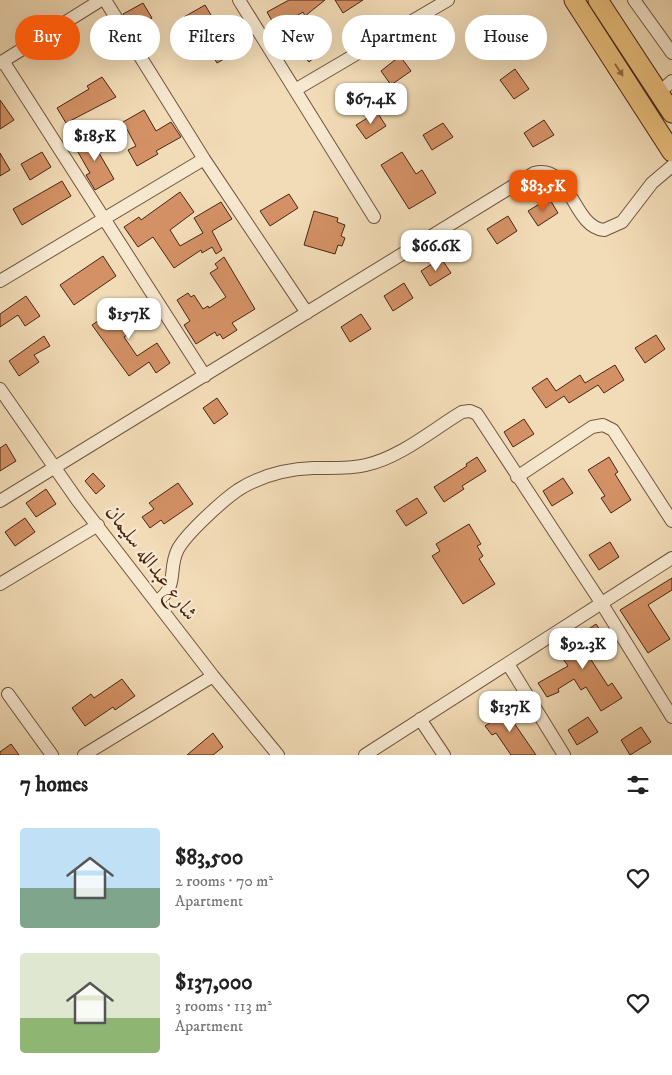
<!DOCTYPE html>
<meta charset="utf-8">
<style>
body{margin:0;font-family:"IM FELL DW Pica",Amiri,serif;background:#f6f6f6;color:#222;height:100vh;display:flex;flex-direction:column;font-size:19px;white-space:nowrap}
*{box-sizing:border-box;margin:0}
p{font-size:16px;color:#767676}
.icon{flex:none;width:28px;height:28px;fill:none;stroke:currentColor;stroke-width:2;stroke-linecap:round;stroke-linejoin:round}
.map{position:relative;height:755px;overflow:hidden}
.sheet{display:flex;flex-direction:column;background:#fff;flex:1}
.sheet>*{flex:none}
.hud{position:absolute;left:15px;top:15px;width:642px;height:45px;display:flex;gap:10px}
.price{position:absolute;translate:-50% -42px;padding:0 11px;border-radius:10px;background:#fff;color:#222;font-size:16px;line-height:32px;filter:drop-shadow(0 1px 2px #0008)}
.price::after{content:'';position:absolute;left:50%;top:30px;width:15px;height:11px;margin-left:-8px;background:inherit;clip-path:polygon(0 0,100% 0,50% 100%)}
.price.current{background:#ea580c;color:#fff}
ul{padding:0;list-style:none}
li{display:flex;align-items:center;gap:15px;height:125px;padding:0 20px}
li span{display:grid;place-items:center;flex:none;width:140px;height:100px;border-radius:5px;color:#555}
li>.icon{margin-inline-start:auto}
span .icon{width:60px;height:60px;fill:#fffc;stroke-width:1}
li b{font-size:21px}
h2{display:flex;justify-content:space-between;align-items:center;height:60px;padding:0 20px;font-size:21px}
.chip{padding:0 18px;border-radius:22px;background:#fff;box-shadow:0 5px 20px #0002;font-size:18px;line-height:45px}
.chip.current{background:#ea580c;color:#fff}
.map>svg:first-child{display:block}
.building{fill:#d39165;stroke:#482616}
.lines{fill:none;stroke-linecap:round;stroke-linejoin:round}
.minor-casing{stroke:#72543e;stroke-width:14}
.highway-casing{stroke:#482616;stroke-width:21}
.minor{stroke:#f7e8d0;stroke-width:12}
.highway{stroke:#e9be7c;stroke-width:19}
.oneway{fill:#906a44}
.labels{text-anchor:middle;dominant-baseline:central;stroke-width:4.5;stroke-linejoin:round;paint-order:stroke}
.street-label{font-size:21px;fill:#482616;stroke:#f7e8d0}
</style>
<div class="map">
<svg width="672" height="755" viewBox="0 0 672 755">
<rect width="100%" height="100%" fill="#f2dcb7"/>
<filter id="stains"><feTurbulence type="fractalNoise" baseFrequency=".004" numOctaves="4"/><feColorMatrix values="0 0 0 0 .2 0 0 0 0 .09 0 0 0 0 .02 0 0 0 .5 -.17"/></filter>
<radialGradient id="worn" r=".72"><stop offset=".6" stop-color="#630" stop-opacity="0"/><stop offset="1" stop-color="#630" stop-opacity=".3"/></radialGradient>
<path class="building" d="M289,0H325L305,16L303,12L276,28L267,12Z
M335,0H363L343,13Z
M143,3L152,18L133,29L123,14Z
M205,5L214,20L193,32L184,17Z
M307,33L322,51L309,62L293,44Z
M229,36L238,51L217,63L208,48Z
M400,56L411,71L391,85L381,71Z
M515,69L529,89L514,99L500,80Z
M102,77L116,97L66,123L57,108L89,89L87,86Z
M0,100L14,120L0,129Z
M144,110L156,131L171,122L181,137L156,151L158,154L137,166L128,150L136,146L123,122Z
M377,112L386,126L366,139L356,125Z
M544,120L554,135L533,147L524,133Z
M443,123L453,137L432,150L423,135Z
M96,135L105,150L99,153L114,179L95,190L86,175L90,173L75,147Z
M42,152L51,167L30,180L21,164Z
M402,152L416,174L422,170L436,193L409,209L381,165Z
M0,153L10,170L0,176Z
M62,181L71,196L22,225L13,209Z
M180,192L194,212L170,230L180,246L203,233L194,218L221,202L232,219L212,231L222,250L216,254L212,247L202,253L201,250L174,268L153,237L138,247L124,227L139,217L141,220Z
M289,194L298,208L270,226L260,211Z
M549,198L558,213L538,226L528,211Z
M314,211L338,218L337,222L345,225L341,236L345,238L342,246L338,245L335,254L304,245Z
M508,216L517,231L497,244L487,229Z
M103,256L116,276L74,305L60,285Z
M224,257L255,309L232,323L237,330L223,339L220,334L217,336L215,332L196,344L184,325L190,321L177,300L188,293L191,297L194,295L203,309L208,306L209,308L226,297L210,273L218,268L215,264Z
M441,258L451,273L430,286L421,271Z
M404,283L413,298L393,311L384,296Z
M26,296L40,316L25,326L18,315L0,327V314Z
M134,301L147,321L124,337L137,356L157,343L170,363L156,373L149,362L129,376L92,325L107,315L109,318Z
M361,314L371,329L350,342L341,327Z
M656,335L665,349L645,363L635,348Z
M44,336L50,346L34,355L39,362L19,376L9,361Z
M615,365L624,380L604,393L598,385L569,403L564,396L546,408L532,388L547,378L556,391L580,375L585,383Z
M217,398L228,414L214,424L203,408Z
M524,419L534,434L513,447L504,432Z
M6,444L16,461L0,471V448Z
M477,457L486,471L462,486L464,489L444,502L434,487L467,466L466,464Z
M609,457L618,472L615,474L631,500L611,513L601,498L605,496L588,470Z
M93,473L105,486L96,494L85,481Z
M563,478L573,493L552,506L543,491Z
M178,483L193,504L164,524L161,520L150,528L142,517L154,509L149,503Z
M46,489L56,504L36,517L26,503Z
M417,498L427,513L406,526L396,511Z
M25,518L35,532L15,546L5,532Z
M469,524L481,544L477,546L483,556L479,559L495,584L463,604L432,556L440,551L436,544Z
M610,542L619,557L599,570L589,555Z
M672,578V590L648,605L670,639L648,653L620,610Z
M596,624L608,642L588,655L608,686L612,683L622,698L601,711L586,687L581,690L574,679L558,689L559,692L547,697L538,683L568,666L557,650Z
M122,679L135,696L115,710L113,707L85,726L72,708L91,694L94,698Z
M508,704L516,717L512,720L536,755H511L496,733L492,735L485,726L497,718L499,715L497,711Z
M588,717L598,732L577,745L568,730Z
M641,727L651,742L630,755L621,740Z
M213,733L223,747L213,755H187Z
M11,744L19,755H0V752Z"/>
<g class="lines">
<g class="minor-casing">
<path id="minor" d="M105,0L204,159L307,313
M239,0L374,217
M634,0L672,53
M3,61L205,376
M0,63L101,0
M295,90L448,0
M659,93L672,81
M0,281L204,159
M0,389L78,501L213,676L278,755
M517,477L592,427L603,425L613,430L672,521
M0,501L534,173C571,163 572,227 604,230L622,222L652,183L672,166
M0,584L98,525
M156,602C180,586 167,570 178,549C187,533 222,501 238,490C260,476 286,469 313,468C331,468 349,469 366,465C401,457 432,430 462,412L470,411L477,414L602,604L672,717
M508,664L564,755
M8,694L52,755
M420,719L444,755
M84,755L213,676
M365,755L672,558"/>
</g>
<g class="highway-casing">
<path id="highway" d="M574,0L672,152
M598,0L672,113"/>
</g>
<use href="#minor" class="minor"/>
<use href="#highway" class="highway"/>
</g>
<defs><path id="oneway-solid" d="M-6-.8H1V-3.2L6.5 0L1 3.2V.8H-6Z" transform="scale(1.25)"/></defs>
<use class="oneway" href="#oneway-solid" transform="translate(619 70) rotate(57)"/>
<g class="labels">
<g class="street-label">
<text transform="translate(151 563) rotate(53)">شارع عبدالله سليمان</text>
</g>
</g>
<rect width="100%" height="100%" filter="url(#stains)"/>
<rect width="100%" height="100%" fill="url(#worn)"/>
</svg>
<b class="price" style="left:371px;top:125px">$67.4K</b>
<b class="price" style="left:95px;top:162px">$185K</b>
<b class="price current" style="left:543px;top:212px">$83.5K</b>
<b class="price" style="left:436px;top:272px">$66.6K</b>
<b class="price" style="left:129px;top:340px">$157K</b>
<b class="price" style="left:583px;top:670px">$92.3K</b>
<b class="price" style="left:510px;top:733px">$137K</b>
<div class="hud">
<a class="chip current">Buy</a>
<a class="chip">Rent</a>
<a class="chip">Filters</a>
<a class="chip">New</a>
<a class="chip">Apartment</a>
<a class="chip">House</a>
</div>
</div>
<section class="sheet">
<h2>7 homes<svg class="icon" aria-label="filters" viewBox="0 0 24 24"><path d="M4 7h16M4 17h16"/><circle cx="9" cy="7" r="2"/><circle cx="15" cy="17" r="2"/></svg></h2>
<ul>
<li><span style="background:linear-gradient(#bfe0f5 60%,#7fa58c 0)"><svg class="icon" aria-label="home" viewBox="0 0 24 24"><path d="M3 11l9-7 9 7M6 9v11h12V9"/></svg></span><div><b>$83,500</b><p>2 rooms · 70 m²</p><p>Apartment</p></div><svg class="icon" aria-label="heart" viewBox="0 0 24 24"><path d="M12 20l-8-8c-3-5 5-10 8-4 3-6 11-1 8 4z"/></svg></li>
<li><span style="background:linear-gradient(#dfe7d0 65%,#8fb573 0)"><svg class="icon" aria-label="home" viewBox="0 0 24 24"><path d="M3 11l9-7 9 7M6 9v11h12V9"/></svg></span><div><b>$137,000</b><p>3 rooms · 113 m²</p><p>Apartment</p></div><svg class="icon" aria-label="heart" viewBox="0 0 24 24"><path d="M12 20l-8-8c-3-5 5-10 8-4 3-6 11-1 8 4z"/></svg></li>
</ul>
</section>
